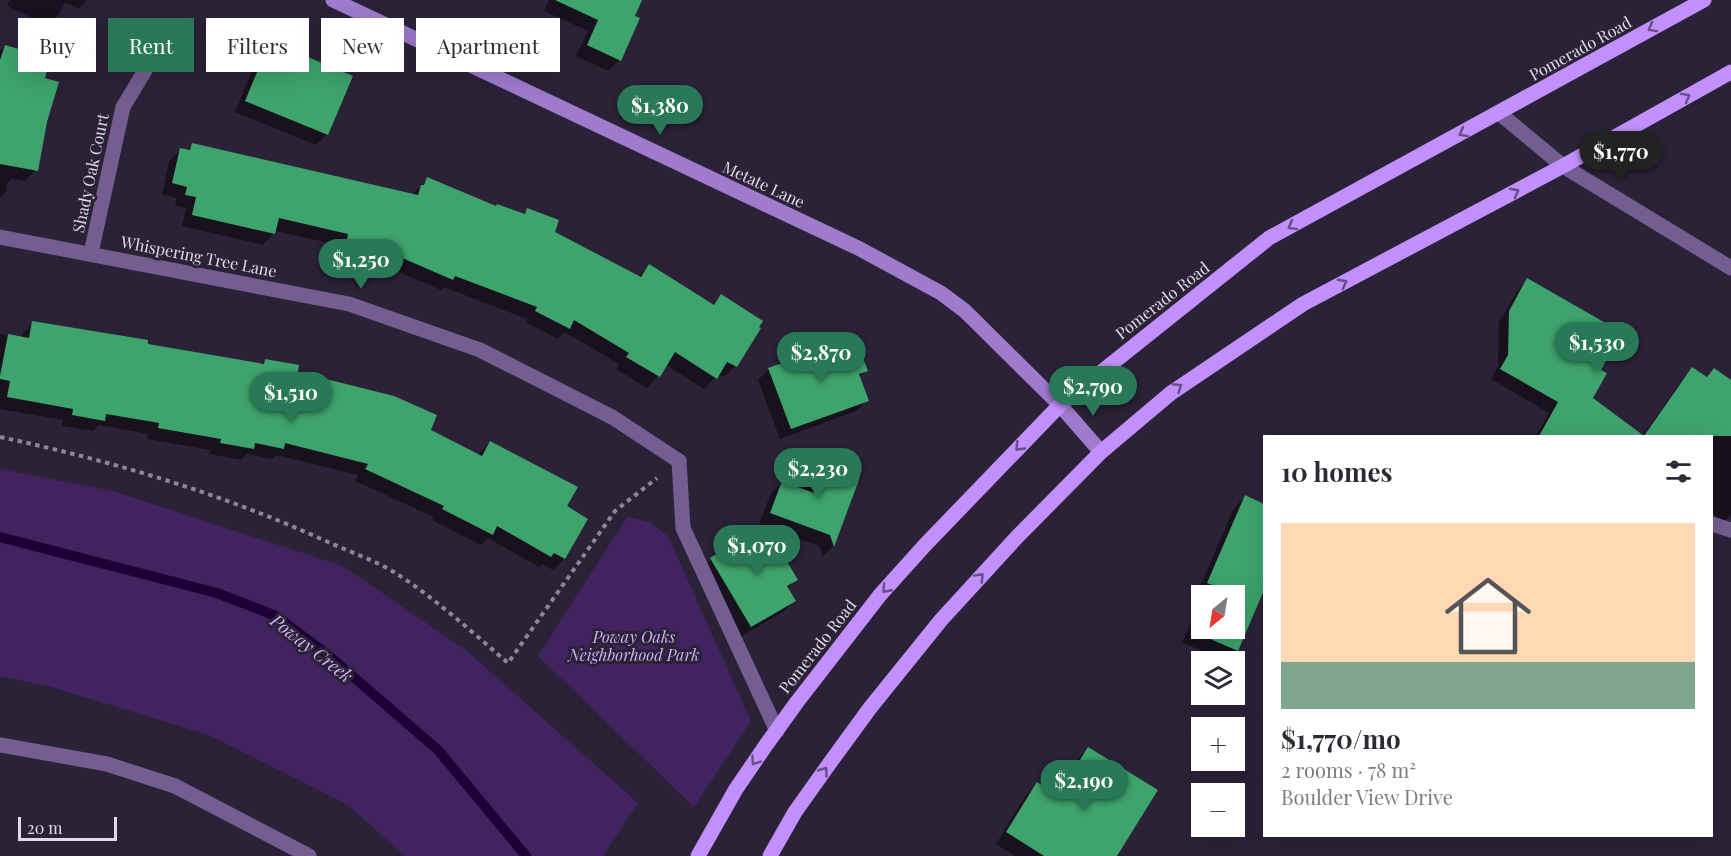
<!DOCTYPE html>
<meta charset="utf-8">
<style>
body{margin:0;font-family:"Playfair Display",serif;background:#f7f7f7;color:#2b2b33;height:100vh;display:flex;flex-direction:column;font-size:22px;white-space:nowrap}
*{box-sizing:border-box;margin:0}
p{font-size:20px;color:#7c7c81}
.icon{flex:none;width:33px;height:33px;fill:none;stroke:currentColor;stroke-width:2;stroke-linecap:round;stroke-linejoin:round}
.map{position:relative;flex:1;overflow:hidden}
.drawer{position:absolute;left:1263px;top:435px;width:450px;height:402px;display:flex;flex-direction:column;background:#fff;border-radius:0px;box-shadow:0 6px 24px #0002}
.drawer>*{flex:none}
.top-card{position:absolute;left:18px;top:18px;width:570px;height:54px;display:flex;gap:12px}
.needle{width:39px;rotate:210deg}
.fabs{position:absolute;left:1191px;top:585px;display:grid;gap:12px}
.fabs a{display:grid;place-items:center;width:54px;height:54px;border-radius:0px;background:#fff;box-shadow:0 6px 24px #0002;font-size:30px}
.scale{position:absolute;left:18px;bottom:15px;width:99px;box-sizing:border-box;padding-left:6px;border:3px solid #e0dae9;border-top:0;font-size:16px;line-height:21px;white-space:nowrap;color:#e0dae9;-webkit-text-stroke:4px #2c2238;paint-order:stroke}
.price{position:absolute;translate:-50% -51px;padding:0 14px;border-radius:21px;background:#297958;color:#fff;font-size:20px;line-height:39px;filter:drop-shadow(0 2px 3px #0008)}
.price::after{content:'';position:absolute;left:50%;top:36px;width:18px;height:14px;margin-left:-9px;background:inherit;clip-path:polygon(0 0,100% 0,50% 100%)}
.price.on{background:#222;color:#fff}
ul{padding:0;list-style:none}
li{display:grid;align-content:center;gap:12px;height:318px;padding:0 18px}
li+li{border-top:2px solid #e1e1e2}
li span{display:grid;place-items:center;height:186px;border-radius:0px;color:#555}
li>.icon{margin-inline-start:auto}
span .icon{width:108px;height:108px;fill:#fffc;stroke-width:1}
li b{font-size:26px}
h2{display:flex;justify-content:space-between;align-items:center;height:72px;padding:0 18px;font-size:26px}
.tag{padding:0 21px;border-radius:0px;background:#fff;box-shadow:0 6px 24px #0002;font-size:21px;line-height:54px}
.tag.on{background:#297958;color:#fff}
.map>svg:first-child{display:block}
.green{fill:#412360}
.shadow{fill:#0007}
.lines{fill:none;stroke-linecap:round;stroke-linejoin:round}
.stream{stroke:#1d0035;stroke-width:10}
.building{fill:#3ea36c}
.path{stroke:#8e8698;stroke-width:4;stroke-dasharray:4.5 4.5;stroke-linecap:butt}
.lane{stroke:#745d91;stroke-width:15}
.street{stroke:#745d91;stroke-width:15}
.secondary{stroke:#9f7acd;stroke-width:15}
.primary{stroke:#c190fc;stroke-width:15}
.oneway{stroke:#684e86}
.labels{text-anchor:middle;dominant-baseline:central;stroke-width:6;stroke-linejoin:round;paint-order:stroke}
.street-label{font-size:16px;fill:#e0dae9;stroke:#2c2238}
.park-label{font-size:16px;font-style:italic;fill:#caaff0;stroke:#2c2238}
.water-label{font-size:18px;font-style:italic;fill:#ccb1f1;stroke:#2c2238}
</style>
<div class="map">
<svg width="1731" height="856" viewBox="0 0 1731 856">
<rect width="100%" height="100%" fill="#2c2238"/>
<path class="green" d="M0,469L113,491L343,566L467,651L638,803L603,856H405L348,805L209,735L48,686L0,676Z
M627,517L649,522L668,536L751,721L694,807L538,656Z"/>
<path class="shadow" d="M10,0H87L79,9L65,2L59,14L48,25L7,6Z
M549,0H641L620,60L608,71L576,56L588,31L544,11Z
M271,43L327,134L316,145L235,112L259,54Z
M5,46L43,79L45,121L36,170L25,181L12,179L7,184L6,192L0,198V51Z
M192,145L412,195L428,178L495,207L522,215L528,210L553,233L638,277L649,266L712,305L721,296L735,366L724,377L718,374L704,389L666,365L658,376L647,388L616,369L619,364L565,332L558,339L525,322L527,319L444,287L441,290L378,263L372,268L335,260L338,245L275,231L274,233L263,245L182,226L186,208L175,205L176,198L162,194L169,161L181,149L186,151Z
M1528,280L1599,370L1591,399L1643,436H1536L1549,413L1491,379L1498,366L1499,322L1518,290Z
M33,323L146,345L260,365L265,360L429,430L478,455L490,442L565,507L586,519L564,559L553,570L542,564L539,567L488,538L481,545L432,520L434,517L355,481L358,475L276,455L272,459L247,454L241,460L210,454V450L147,439L148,434L99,425L93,431L62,426L63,420L0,409V334L21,338L22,334Z
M769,369L866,371L859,377L867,400L856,411L780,439L758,380Z
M1693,369L1705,378L1714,370L1731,381V514L1724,522L1712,513V436H1648L1644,434L1682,380Z
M801,457L858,478L833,546L823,556L819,546L759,524L771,493L782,482L798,488L790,468Z
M1245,497L1264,505V586L1236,650L1225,661L1182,642L1202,598V628H1234V596H1202L1197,594L1234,508Z
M711,559L796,580L787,589L794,601L783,612L740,637L700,570Z
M1088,749L1115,856H1015L996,844L1026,795L1037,784L1055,795L1077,760Z"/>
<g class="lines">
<path class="stream" d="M0,537L217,593L276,616L328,655L438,750L526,856"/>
</g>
<path class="building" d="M555,0H642L635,16L640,18L621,61L587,45L598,20Z
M270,41L353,76L328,135L245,101Z
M5,45L50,58L45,78L59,82L47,122L38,171L0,164V60Z
M192,143L418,195L421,185H424L427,177L496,206L497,204L525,214L527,208L559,220L555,232L641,277L649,264L714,305L721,294L763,321L759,327L761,328L737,367L727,362L717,379L675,352L660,377L626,357L629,353L574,320L570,329L535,311L537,307L455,276L453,280L386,251L385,258L345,249L348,234L279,218L275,234L192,215L196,197L185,195L187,187L172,183L180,148L190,150Z
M1527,278L1623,333L1601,370L1607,373L1593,398L1644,436L1692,367L1707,377L1714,368L1731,380V436H1539L1558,402L1500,369L1508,355L1509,311Z
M32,321L148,340V344L264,364L265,359L299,365L298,372L394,396L437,415L431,430L482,456L490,441L578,487L567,506L588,519L565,559L554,553L551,557L497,526L493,535L442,509L444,506L365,469L368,464L285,443L284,449L255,443L254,449L220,443L221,439L158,428L159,423L106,414L105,421L72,415L73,409L7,397L10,381L0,379V376L8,334L29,338Z
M855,337L868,371L859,374L869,401L791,429L768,368Z
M801,455L860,477L834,547L830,535L770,513L782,481L814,493Z
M1245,495L1264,504V590L1238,651L1192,631L1202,609V628H1234V596H1208L1212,585L1207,583Z
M765,525L798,580L787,586L796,601L751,627L710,558Z
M1088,747L1158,790L1117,856H1044L1006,832L1037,782L1058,795Z"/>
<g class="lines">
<path class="path" d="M0,437C113,461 223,494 328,542C350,552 374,560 394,572C435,598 472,632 508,663L615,511L657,478"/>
<path class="lane" d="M679,461L683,528L777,731
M1712,524L1731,530
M0,745L107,764L175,786L309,856"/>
<path class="street" d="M1499,113L1563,166L1731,268
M0,237L349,304L480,350L612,417L679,461
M91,253L123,107L164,39"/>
<path class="secondary" d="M333,0L858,248L941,293L965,311L1060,405L1101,452"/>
<path class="primary" d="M698,856L736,789L766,745L797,702L880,595L925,545L1060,405L1269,238L1704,0
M770,856L795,812L832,760L870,708L941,620L1016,538L1101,452L1171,393L1303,304L1563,166L1731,72"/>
</g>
<defs><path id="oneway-chevron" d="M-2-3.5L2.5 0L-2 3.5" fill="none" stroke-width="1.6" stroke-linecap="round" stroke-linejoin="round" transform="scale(1.5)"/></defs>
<g class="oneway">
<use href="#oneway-chevron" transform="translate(1652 28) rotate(151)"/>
<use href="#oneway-chevron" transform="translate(1686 97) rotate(-29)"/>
<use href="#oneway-chevron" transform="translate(1463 133) rotate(151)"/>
<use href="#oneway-chevron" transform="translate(1515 192) rotate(-28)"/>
<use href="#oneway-chevron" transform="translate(1292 226) rotate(151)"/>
<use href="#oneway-chevron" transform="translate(1343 283) rotate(-28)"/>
<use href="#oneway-chevron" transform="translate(1178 387) rotate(-34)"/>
<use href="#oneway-chevron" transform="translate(1019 447) rotate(134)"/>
<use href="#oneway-chevron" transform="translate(980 577) rotate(-47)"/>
<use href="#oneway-chevron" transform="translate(886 589) rotate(132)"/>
<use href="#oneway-chevron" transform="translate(755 761) rotate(125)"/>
<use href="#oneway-chevron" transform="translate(824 771) rotate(-55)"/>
</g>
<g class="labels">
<g class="street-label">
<text transform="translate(1580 48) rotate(-29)">Pomerado Road</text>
<text transform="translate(90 173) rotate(-78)">Shady Oak Court</text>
<text transform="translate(764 184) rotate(25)">Metate Lane</text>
<text transform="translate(199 256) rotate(11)">Whispering Tree Lane</text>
<text transform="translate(1162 300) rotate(-38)">Pomerado Road</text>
<text transform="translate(817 646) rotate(-52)">Pomerado Road</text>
</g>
<g class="park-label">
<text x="634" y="636">Poway Oaks<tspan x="634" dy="18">Neighborhood Park</tspan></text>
</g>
<g class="water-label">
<text transform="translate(312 648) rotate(38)">Poway Creek</text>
</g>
</g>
</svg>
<div class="fabs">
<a><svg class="needle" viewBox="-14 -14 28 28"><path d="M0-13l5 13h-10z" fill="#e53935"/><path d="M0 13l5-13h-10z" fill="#7c7c81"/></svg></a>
<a><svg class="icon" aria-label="layers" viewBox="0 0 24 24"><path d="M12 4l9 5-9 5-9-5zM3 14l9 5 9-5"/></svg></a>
<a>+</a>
<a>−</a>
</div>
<div class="scale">20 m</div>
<b class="price" style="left:660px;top:136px">$1,380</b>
<b class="price on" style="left:1621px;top:182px">$1,770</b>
<b class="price" style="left:361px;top:290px">$1,250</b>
<b class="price" style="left:1597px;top:373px">$1,530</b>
<b class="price" style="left:821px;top:383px">$2,870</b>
<b class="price" style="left:1093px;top:417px">$2,790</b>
<b class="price" style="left:291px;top:423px">$1,510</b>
<b class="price" style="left:818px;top:499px">$2,230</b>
<b class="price" style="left:757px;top:576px">$1,070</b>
<b class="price" style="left:1084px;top:811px">$2,190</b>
<div class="top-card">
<a class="tag">Buy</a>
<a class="tag on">Rent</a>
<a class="tag">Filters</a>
<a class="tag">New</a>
<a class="tag">Apartment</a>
</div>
<section class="drawer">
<h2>10 homes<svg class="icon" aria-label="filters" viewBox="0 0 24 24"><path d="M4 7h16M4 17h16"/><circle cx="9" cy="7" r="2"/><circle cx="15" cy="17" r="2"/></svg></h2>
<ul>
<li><span style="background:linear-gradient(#ffd9b3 75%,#7fa58c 0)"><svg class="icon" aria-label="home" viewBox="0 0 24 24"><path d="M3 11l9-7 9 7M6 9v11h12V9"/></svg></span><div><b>$1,770/mo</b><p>2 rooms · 78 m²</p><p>Boulder View Drive</p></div></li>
</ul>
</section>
</div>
